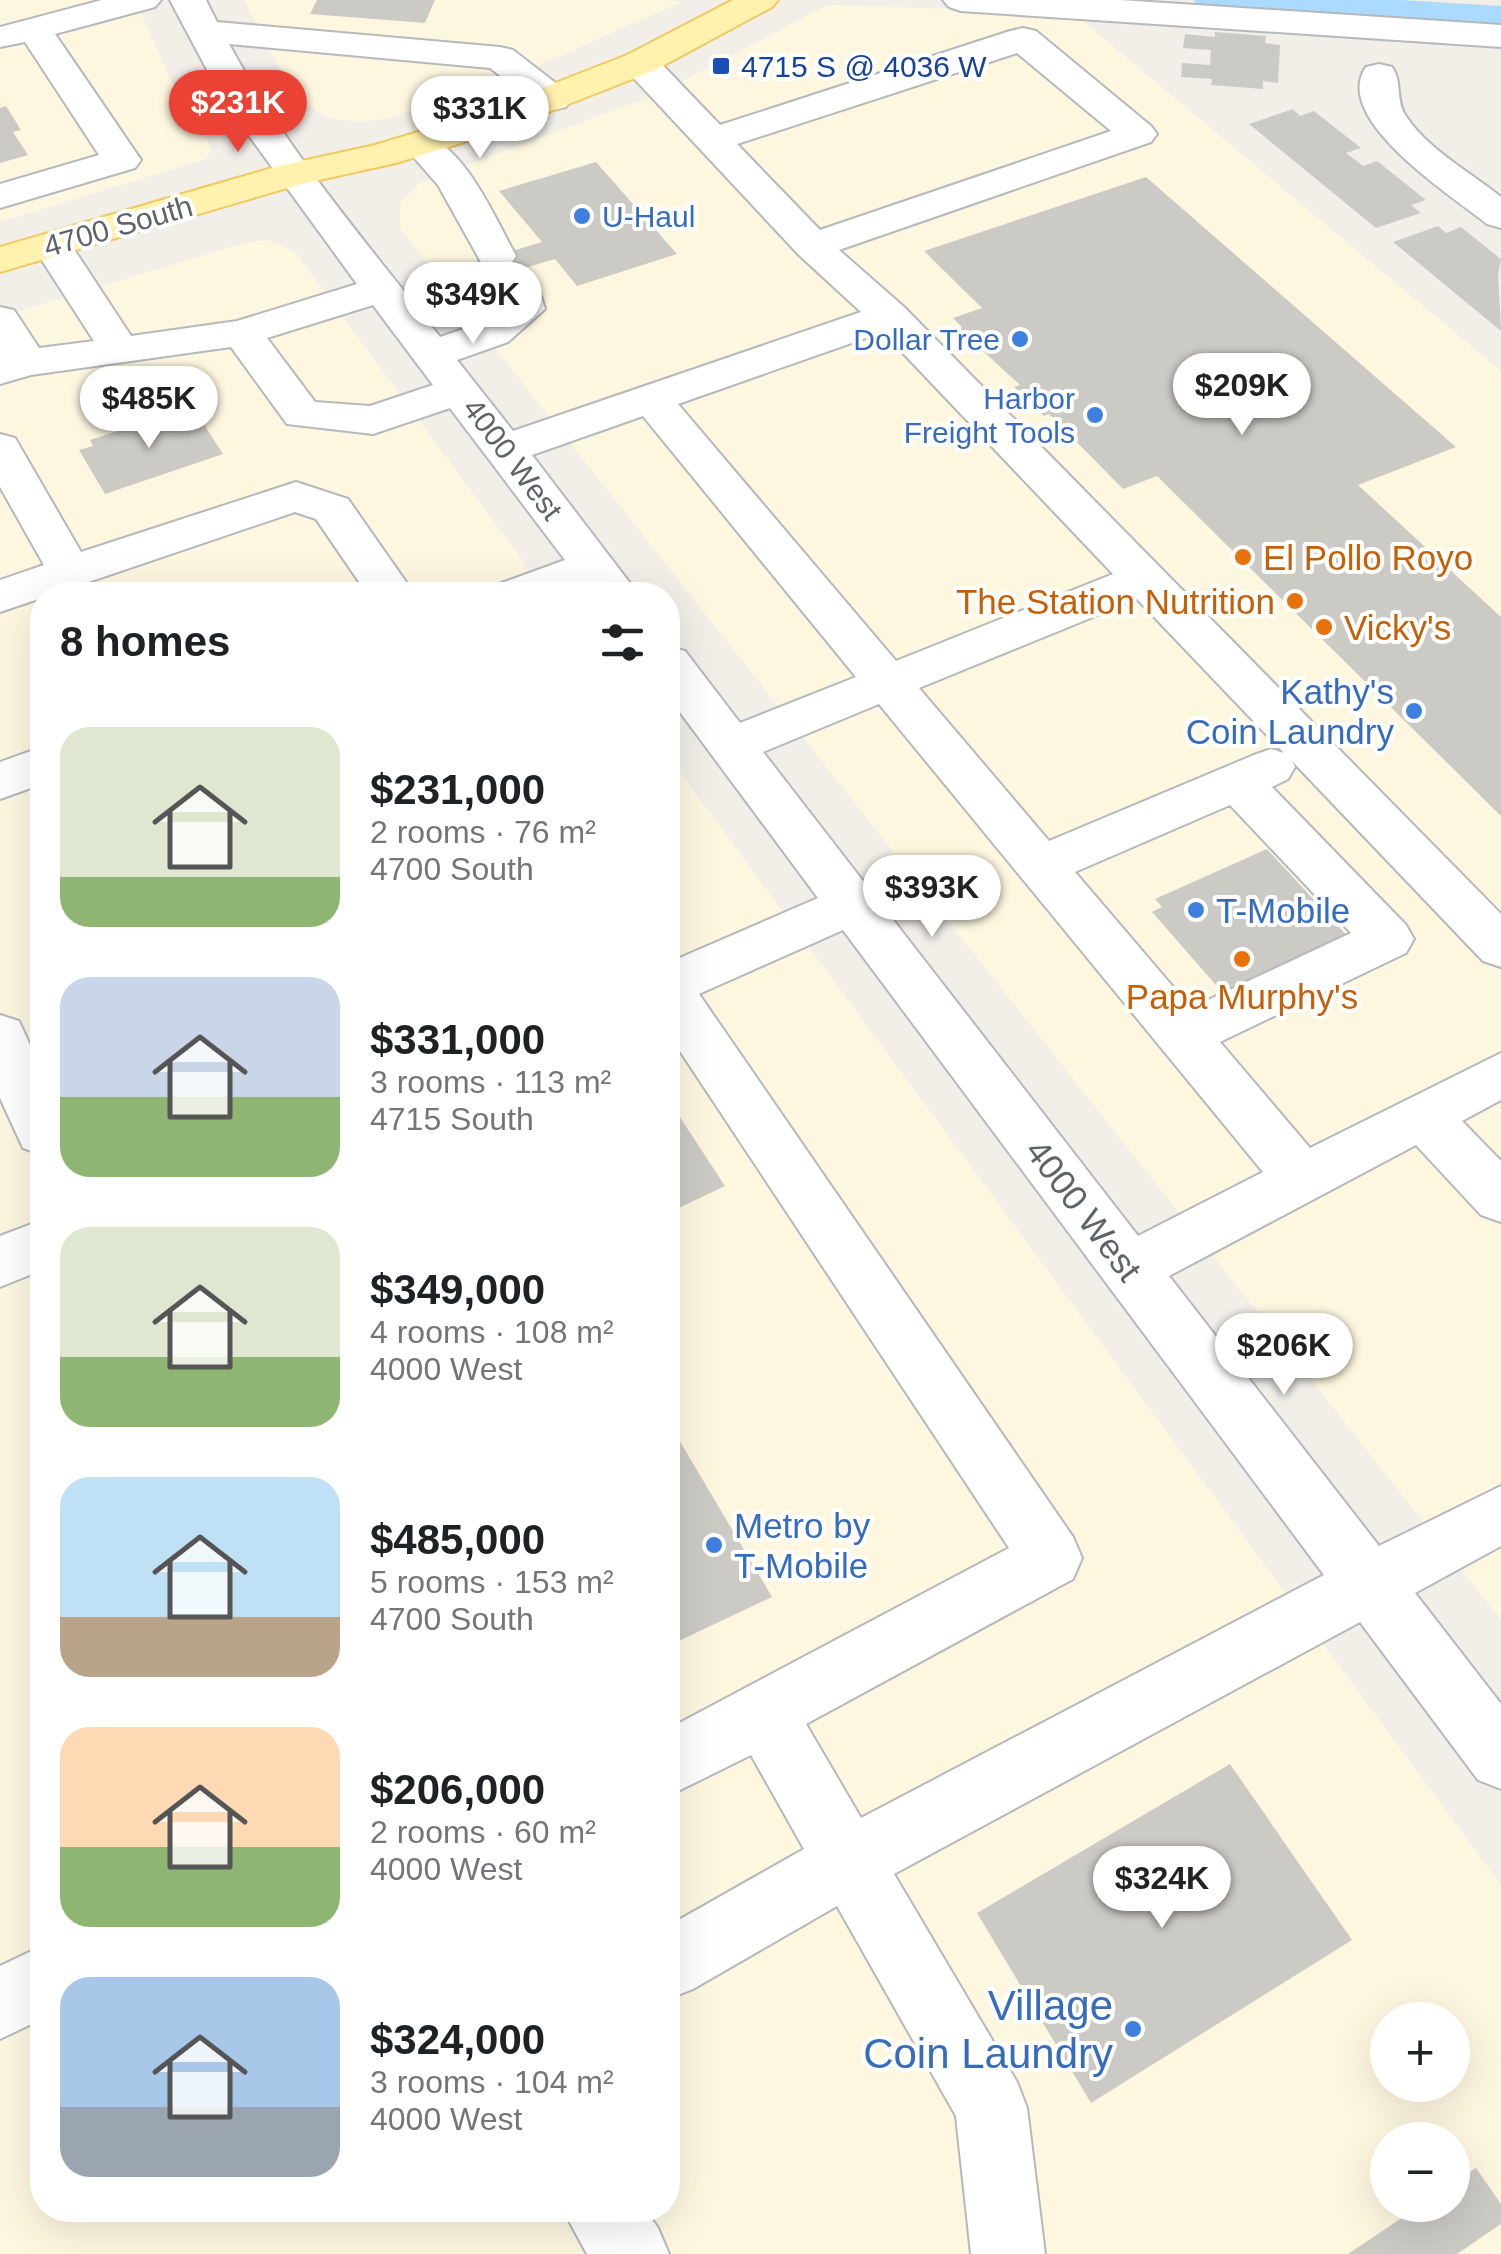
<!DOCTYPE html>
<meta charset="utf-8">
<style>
body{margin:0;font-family:Helvetica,sans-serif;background:#f6f6f6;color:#202124;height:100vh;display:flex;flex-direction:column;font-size:38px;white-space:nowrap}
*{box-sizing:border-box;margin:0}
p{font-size:32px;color:#757577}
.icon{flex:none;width:55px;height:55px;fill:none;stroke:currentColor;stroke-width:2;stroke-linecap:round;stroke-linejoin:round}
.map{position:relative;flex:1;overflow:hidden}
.drawer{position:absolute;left:30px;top:582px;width:650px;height:1640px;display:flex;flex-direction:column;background:#fff;border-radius:40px;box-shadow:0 10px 40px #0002}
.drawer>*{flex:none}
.buttons{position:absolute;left:1370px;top:2002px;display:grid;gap:20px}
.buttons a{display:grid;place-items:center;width:100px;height:100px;border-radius:50%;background:#fff;box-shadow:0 10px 40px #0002;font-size:50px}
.price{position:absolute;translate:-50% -85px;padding:0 22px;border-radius:35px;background:#fff;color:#222;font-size:32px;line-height:65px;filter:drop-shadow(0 2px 5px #0008)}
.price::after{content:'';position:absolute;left:50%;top:60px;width:30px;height:22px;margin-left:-15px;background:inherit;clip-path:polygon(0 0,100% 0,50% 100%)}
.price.current{background:#ea4335;color:#fff}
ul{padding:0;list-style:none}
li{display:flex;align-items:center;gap:30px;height:250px;padding:0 30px}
li span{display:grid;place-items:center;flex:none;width:280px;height:200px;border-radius:30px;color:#555}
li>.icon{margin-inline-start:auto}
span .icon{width:120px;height:120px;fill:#fffc;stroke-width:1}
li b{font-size:42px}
h2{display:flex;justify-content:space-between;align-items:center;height:120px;padding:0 30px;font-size:42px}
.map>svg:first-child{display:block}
.commercial{fill:#fef7e0;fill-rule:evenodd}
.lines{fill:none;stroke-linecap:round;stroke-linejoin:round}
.canal{fill:#aadaff;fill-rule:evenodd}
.building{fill:#cccac5}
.minor-casing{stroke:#b5b8bc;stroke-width:4}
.major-casing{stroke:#f2c960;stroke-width:4}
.minor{fill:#fff;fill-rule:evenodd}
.major{fill:#fff2af;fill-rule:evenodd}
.transit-dot{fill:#1a4fb4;stroke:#fff;stroke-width:4}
.shop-dot{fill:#3f7fe0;stroke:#fff;stroke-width:4}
.food-dot{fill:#e8710a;stroke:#fff;stroke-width:4}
.labels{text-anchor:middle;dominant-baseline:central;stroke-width:8;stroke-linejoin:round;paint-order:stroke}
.far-transit-label{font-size:30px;fill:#164399;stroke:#fff;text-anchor:start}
.far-shop-label{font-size:30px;fill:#366cbe;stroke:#fff;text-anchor:end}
.far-street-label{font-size:30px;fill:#5f6368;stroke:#fff}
.food-label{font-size:35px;fill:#c56008;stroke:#fff;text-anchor:start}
.shop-label{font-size:35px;fill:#366cbe;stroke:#fff;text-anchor:start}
.street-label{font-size:35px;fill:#5f6368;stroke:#fff}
.near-shop-label{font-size:42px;fill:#366cbe;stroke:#fff;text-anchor:end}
</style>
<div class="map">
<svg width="1501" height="2254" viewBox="0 0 1501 2254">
<rect width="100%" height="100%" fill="#f1efe8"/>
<path class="commercial" d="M0,0H135L172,82L209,142L211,151L206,159L0,222Z
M244,0H672L681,2L504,81L385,119L362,122L333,119L304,105L283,75Z
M828,5L1073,13L1501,371V1620L400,228V203L419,183L660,93Z
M269,240L295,252L548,595H42V2210H668V756L1501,1885V2254H0V317L244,243ZM1388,2020H1452V2085H1388ZM1388,2140H1452V2205H1388Z"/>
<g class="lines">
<path class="canal" d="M1194,0H1401L1501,6V28L1212,11L1199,8Z"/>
</g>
<path class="building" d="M317,0H435L425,23L310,14Z
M1215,32L1266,36L1265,43L1280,45L1278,83L1263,81V89L1211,85L1212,79L1181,77L1182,63L1210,65L1211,50L1183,48L1185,34L1215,37Z
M6,106L21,130L13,132L28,155L0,163V108Z
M1293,109L1300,116L1314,111L1361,148L1346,153L1354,159L1363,166L1377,161L1426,200L1411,205L1421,213L1376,228L1249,124Z
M596,162L677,254L577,286L555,259L488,279L475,262L542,242L499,191Z
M1146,177L1456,447L1358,485L1501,617V816L1157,476L1123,489L1049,414L1044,416L1014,387L1020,385L958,328L962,327L953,318L982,308L924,251Z
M1438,226L1446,233L1461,227L1501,259L1498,274L1501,331L1393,242Z
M176,412L180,418L196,412L223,454L105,494L79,450L93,446L90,440Z
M1267,849L1351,940L1237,993L1232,987L1222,992L1152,912L1162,907L1155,899Z
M668,1099L725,1186L668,1213Z
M668,1421L772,1597L668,1646Z
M1230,1764L1352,1940L1091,2103L977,1913Z
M1476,2168L1501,2204V2224L1457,2254H1348L1421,2205H1452V2184Z"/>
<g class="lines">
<g class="minor-casing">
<path id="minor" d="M102,0H161L155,7L55,34L141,160L135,168L0,208V184L99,155L25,42L0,47V27Z
M170,0H206L217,22L500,47L513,50L566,91L571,99L566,107L553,110L540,107L490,68L229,44C287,151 367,243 440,337L478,324L504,305L489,273L493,267L482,264L438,185L402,144L408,136C456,124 496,220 516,256L512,262C534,267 539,289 545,309L508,342L457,360L513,431L861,312L798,254L627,71L622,63L627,55L640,52L653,55L720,125L1010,31L1023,28L1036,31L1151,126L1157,134L1151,142L839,250L904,307L1501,914V967L1483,961L1292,761L1295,767L1288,779L1272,787L1406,925L1414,939L1406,953L1220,1042L1310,1148L1501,1053V1100L1462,1121L1501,1161V1222L1481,1215L1416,1145L1169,1276L1379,1546L1501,1486V1546L1415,1593L1501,1704V1789L1478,1780L1360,1622L894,1874L1017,2082L1027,2108L1045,2254H971L956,2116L837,1906L693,1989L668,1999V1926L804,1849L751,1755L668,1796V1729L1009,1548L668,1033V963L818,898L668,696V647L685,651L740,723L856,677L643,416L532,455L639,595H592L585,586L561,595H492L499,584L565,560L450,408L373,434L287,424L231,347L31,375L0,384V307L14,310L39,348L94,341L32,245L38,237L52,233L66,237L131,336L237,321L357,284L223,100ZM1017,53L1111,131L820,230L737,144ZM373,305L433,385L370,406L315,402L267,338ZM883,332L1113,574L896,661L678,404ZM1137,599L1284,753L1271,749L1254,755L1049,841L919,688ZM879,704L1263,1172L1138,1236L763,752ZM1230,805L1351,933L1191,1008L1075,872ZM843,930L1324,1575L861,1818L806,1724L1073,1579L1082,1558L1073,1537L699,994Z
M943,0H1120L1501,25V47L961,11L949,7Z
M1379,64L1392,67C1402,81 1396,98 1404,113C1424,147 1470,172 1501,197V228L1487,224C1454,197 1330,119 1366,67Z
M0,434L15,438L81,552L296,482L348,499L415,595H368L316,519L295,512L0,612V580L44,565L0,487Z
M42,747V784L0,799V762Z
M0,1015L19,1021L42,1071V1155L23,1148L0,1098Z
M42,1220V1270L0,1287V1236Z
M42,1946V2019L0,2039V1966Z
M563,2210H645L658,2228L669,2254H587Z"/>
</g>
<g class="major-casing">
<path id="major" d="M733,0H778L772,7L653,71L497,132L396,163L301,184L0,272V247L279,166L375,145L471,116L627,55Z"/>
</g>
<use href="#minor" class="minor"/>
<use href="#major" class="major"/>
</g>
<rect class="transit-dot" x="711" y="56" width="20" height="20" rx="5"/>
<g class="shop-dot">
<circle cx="582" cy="216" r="10"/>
<circle cx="1020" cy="339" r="10"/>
<circle cx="1095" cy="415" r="10"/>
<circle cx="1414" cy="711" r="10"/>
<circle cx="1196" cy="910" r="10"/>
<circle cx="714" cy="1545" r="10"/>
<circle cx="1133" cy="2029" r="10"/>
</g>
<g class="food-dot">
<circle cx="1243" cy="557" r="10"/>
<circle cx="1295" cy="601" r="10"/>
<circle cx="1324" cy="627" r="10"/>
<circle cx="1242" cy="959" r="10"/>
</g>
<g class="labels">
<g class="far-transit-label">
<text x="741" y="66">4715 S @ 4036 W</text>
</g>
<g class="far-shop-label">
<text x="602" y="216" text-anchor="start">U-Haul</text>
<text x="1000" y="339">Dollar Tree</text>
<text x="1075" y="398">Harbor<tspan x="1075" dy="34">Freight Tools</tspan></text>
</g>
<g class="far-street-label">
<text transform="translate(118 226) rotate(-16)">4700 South</text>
<text transform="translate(513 459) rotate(53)">4000 West</text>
</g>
<g class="food-label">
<text x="1263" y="557">El Pollo Royo</text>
<text x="1275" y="601" text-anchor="end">The Station Nutrition</text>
<text x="1344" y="627">Vicky's</text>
<text x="1242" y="996" text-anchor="middle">Papa Murphy's</text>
</g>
<g class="shop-label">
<text x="1394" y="691" text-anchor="end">Kathy's<tspan x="1394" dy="40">Coin Laundry</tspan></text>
<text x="1216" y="910">T-Mobile</text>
<text x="734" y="1525">Metro by<tspan x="734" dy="40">T-Mobile</tspan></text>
</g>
<g class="street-label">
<text transform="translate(1084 1210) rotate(53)">4000 West</text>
</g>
<g class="near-shop-label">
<text x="1113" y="2005">Village<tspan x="1113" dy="48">Coin Laundry</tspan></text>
</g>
</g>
</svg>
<div class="buttons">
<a>+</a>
<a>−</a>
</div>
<b class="price current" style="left:238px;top:155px">$231K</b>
<b class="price" style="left:480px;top:161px">$331K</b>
<b class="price" style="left:473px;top:347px">$349K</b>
<b class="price" style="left:1242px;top:438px">$209K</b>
<b class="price" style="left:149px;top:451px">$485K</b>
<b class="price" style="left:932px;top:940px">$393K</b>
<b class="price" style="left:1284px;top:1398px">$206K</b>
<b class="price" style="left:1162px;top:1931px">$324K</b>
<section class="drawer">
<h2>8 homes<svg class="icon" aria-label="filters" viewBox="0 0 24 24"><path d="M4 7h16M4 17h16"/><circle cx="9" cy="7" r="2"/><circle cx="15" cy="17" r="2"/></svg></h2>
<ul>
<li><span style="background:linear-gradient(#dfe7d0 75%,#8fb573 0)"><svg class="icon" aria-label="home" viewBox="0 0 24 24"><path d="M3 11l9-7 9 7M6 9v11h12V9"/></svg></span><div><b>$231,000</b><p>2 rooms · 76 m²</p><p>4700 South</p></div></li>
<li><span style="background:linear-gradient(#c9d6e8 60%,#8fb573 0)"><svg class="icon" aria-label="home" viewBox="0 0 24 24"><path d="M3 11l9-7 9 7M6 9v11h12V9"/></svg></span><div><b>$331,000</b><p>3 rooms · 113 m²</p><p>4715 South</p></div></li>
<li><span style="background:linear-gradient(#dfe7d0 65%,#8fb573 0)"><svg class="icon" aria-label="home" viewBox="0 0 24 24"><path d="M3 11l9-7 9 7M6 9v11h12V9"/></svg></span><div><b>$349,000</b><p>4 rooms · 108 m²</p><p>4000 West</p></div></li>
<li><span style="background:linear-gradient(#bfe0f5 70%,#b9a48a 0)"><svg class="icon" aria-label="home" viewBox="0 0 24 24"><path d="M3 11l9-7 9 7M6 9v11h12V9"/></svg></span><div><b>$485,000</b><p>5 rooms · 153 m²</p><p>4700 South</p></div></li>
<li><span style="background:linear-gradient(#ffd9b3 60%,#8fb573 0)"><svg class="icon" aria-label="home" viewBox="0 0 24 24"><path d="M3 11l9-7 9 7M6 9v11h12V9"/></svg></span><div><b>$206,000</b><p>2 rooms · 60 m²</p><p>4000 West</p></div></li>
<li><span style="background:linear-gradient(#a9c7e8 65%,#9aa5b1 0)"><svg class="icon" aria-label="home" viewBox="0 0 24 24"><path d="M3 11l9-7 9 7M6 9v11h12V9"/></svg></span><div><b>$324,000</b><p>3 rooms · 104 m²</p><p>4000 West</p></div></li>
</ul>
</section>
</div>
